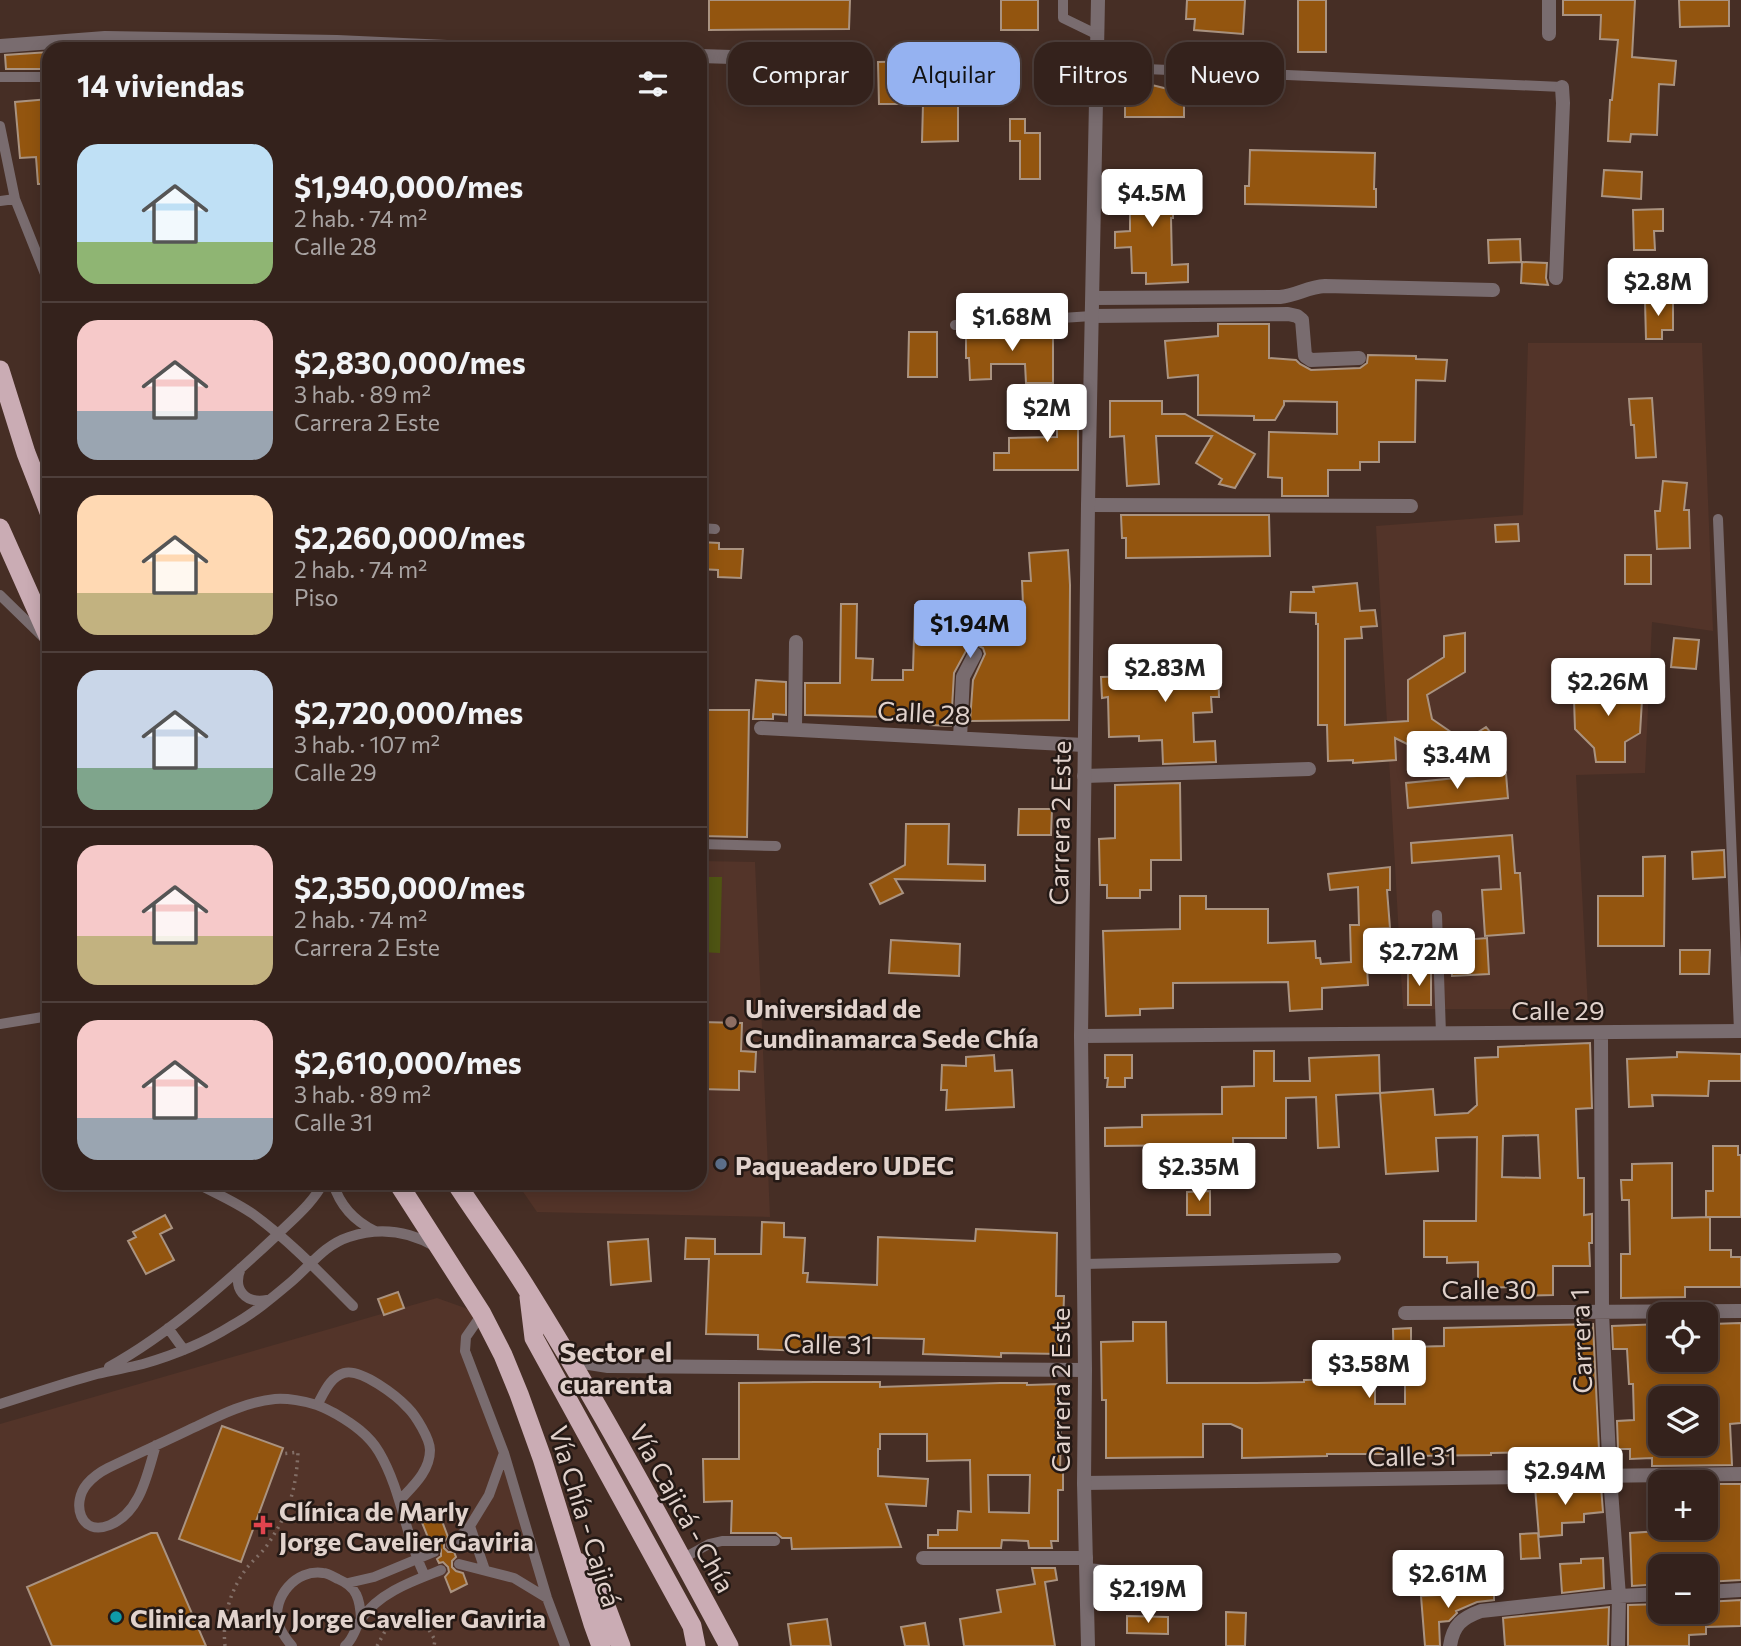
<!DOCTYPE html>
<html lang="es">
<meta charset="utf-8">
<style>
body{margin:0;font-family:Commissioner,sans-serif;background:#3f2f29;color:#f1f3f6;height:100vh;display:flex;flex-direction:column;font-size:26px;white-space:nowrap}
*{box-sizing:border-box;margin:0}
p{font-size:23px;color:#a9a4a3}
.icon{flex:none;width:38px;height:38px;fill:none;stroke:currentColor;stroke-width:2;stroke-linecap:round;stroke-linejoin:round}
.map{position:relative;flex:1;overflow:hidden}
.side{position:absolute;left:42px;top:42px;width:665px;height:1148px;display:flex;flex-direction:column;background:#34221c;border-radius:21px;box-shadow:0 4px 18px #0003,0 0 0 2px #4e3f3b}
.side>*{flex:none}
.hud{position:absolute;left:728px;top:42px;width:665px;height:63px;display:flex;gap:14px}
.fabs{position:absolute;left:1648px;top:1302px;display:grid;gap:14px}
.fabs a{display:grid;place-items:center;width:70px;height:70px;border-radius:14px;background:#34221c;box-shadow:0 4px 18px #0003,0 0 0 2px #4e3f3b;font-size:35px}
.price{position:absolute;translate:-50% -60px;padding:0 16px;border-radius:7px;background:#fff;color:#222;font-size:23px;line-height:46px;filter:drop-shadow(0 2px 4px #0008)}
.price::after{content:'';position:absolute;left:50%;top:42px;width:21px;height:16px;margin-left:-10px;background:inherit;clip-path:polygon(0 0,100% 0,50% 100%)}
.price.selected{background:#95b2f1;color:#111}
ul{padding:0;list-style:none}
li{display:flex;align-items:center;gap:21px;height:175px;padding:0 35px}
li+li{border-top:2px solid #4e3f3b}
li span{display:grid;place-items:center;flex:none;width:196px;height:140px;border-radius:21px;color:#555}
li>.icon{margin-inline-start:auto}
span .icon{width:84px;height:84px;fill:#fffc;stroke-width:1}
li b{font-size:30px}
h2{display:flex;justify-content:space-between;align-items:center;height:84px;padding:0 35px;font-size:30px}
.tag{padding:0 24px;border-radius:21px;background:#34221c;box-shadow:0 4px 18px #0003,0 0 0 2px #4e3f3b;font-size:24px;line-height:63px}
.tag.selected{background:#95b2f1;color:#111}
.map>svg:first-child{display:block}
.built{fill:#533429}
.green{fill:#505613}
.building{fill:#93550f;stroke:#aa9380;stroke-width:2;fill-rule:evenodd}
.lines{fill:none;stroke-linecap:round;stroke-linejoin:round}
.path{stroke:#836f67;stroke-width:3.5;stroke-dasharray:2 5;stroke-linecap:butt}
.service{stroke:#796c6f;stroke-width:10}
.minor{stroke:#796c6f;stroke-width:14}
.tertiary{stroke:#796c6f;stroke-width:14}
.trunk{stroke:#caacb4;stroke-width:19}
.education-dot{fill:#8d6e63;stroke:#241915;stroke-width:2.5}
.service-dot{fill:#5c6f8a;stroke:#241915;stroke-width:2.5}
.health-dot{fill:#e0444e;stroke:#241915;stroke-width:2.5}
.culture-dot{fill:#0f9aa8;stroke:#241915;stroke-width:2.5}
.labels{text-anchor:middle;dominant-baseline:central;stroke-width:5;stroke-linejoin:round;paint-order:stroke}
.street-label{font-size:26px;fill:#e1d2cc;stroke:#241915}
.poi-label{font-size:26px;font-weight:bold;fill:#e1d2cc;stroke:#241915;text-anchor:start}
.neighbourhood-label{font-size:28px;font-weight:bold;fill:#e1d2cc;stroke:#241915}
</style>
<div class="map">
<svg width="1741" height="1646" viewBox="0 0 1741 1646">
<rect width="100%" height="100%" fill="#462e25"/>
<path class="built" d="M1528,343H1702L1713,631L1652,622L1645,773L1576,775L1588,1009H1403L1376,526L1523,515Z
M700,861L755,862L770,1217L537,1212L517,1183H700Z
M437,1298L482,1314L466,1337L565,1646H0V1424Z"/>
<path class="green" d="M700,877H722L720,953L700,952Z"/>
<path class="building" d="M709,0H850L849,29L709,30Z
M1001,0H1038V30H1001Z
M1187,0H1245L1243,34L1194,30L1195,19H1186Z
M1298,0H1326V52H1298Z
M1563,0H1635L1632,57L1676,61L1674,85L1659,84L1657,135L1631,134L1630,142L1608,141L1610,100H1612L1618,40L1600,39L1601,15H1563Z
M1679,0H1729V26L1680,27Z
M49,52V69H6L5,55Z
M924,57L969,58L968,94H958V141L922,142L923,104H879L878,62L924,61Z
M1125,85H1152L1168,89L1184,90V117H1125Z
M49,99V184H38L36,157L20,158L15,102Z
M1010,119H1025V133H1040V179H1020V141H1010Z
M1250,150L1375,153L1374,189H1376V207L1245,204V186H1249Z
M1604,170L1642,172L1641,199L1602,196Z
M1130,172H1173V218H1171L1172,265L1188,264V282L1146,284V273H1132L1131,247L1115,248V232L1130,231Z
M1663,209V231H1654L1655,250H1634L1633,210Z
M1520,239L1521,262L1489,263L1488,240Z
M1522,262L1547,263L1546,278L1548,285L1521,283Z
M1645,301H1673V330H1662V339H1646Z
M1218,324H1269V358L1296,360L1300,364L1311,370L1360,368L1367,363L1368,355L1416,356V359L1447,360L1445,381L1416,380L1415,442H1379V462H1360V470H1328V496H1282V478L1268,477L1269,432L1337,434V402L1284,401V405L1275,420H1254V416L1198,415V375L1168,378L1165,341L1218,336Z
M1053,328V383H1026L1025,364H991V379L970,380L969,358H966V333H994V330L1011,329Z
M909,332H937V377H908Z
M1078,394V470H994V453H1009V438L1057,437V395Z
M1652,398L1656,457L1636,458L1634,425H1631L1629,399Z
M1110,401H1162V414H1185L1255,454L1235,488L1219,484L1222,479L1196,463L1212,436H1156L1159,484L1127,486L1124,436L1110,437Z
M1663,481L1687,483L1684,510H1689L1690,548L1657,549L1655,511H1660Z
M1121,515H1269L1270,556L1126,558V538H1122Z
M1518,524L1519,541L1496,542L1495,525Z
M700,542L719,543V549H743L741,578L718,577V570L700,569Z
M1068,550L1070,585L1069,720L970,721L973,680L985,654L983,648L975,644L970,646L967,649L954,673L951,726L930,725V718L805,715V683H840L841,604H857L856,658L873,659L872,680H903V670H913L915,605H934L933,643L963,644V605L1023,604L1022,581H1031L1029,553Z
M1625,555H1651V584H1625Z
M1357,583L1360,611L1375,610L1377,626L1361,627L1362,638L1345,639V725L1408,721V680L1444,657V636L1465,633V672L1427,695L1432,719L1464,741L1486,727L1502,746L1454,767L1395,738L1396,760L1353,763V760L1328,761L1327,725H1318V624H1316V613L1290,612L1291,592H1314L1313,587Z
M1674,638L1699,640L1696,669L1671,667Z
M1186,645V660L1218,659L1219,697H1211L1212,712L1193,713L1194,742L1215,741L1216,762L1163,764L1162,740L1139,741V736L1109,737L1108,697L1102,698L1101,677L1140,676V662L1159,661V646Z
M756,680L786,682V715L773,714V719H753Z
M1591,681H1624L1642,700L1640,733L1625,742V762H1596L1594,748L1575,729L1574,699Z
M700,710H749L747,837L700,836Z
M1497,774H1506L1508,798L1408,808L1406,783Z
M1180,783L1181,860H1151V890H1140V898H1107V885H1100L1099,839L1115,838V785Z
M1019,809H1052L1051,835H1018Z
M906,824H949L948,864L985,865V881L895,879L903,893L880,904L870,884L905,865Z
M1512,835L1515,873H1520L1524,933L1485,936L1482,890L1501,889L1499,856L1412,863L1411,843Z
M1724,850L1725,877L1693,879L1692,852Z
M1665,856L1664,946H1598V896H1643V857Z
M1390,867V890H1387L1390,928L1369,929L1370,949H1366L1368,985L1322,988V1009L1290,1011L1288,982L1173,983V1008L1140,1009V1015L1106,1016L1103,931L1180,929V896H1206V909H1268V943L1315,941L1316,958H1320L1321,964L1351,962L1350,925H1359L1358,887L1330,890L1328,874Z
M1487,938L1489,974L1452,976L1450,941Z
M891,940L960,944L959,976L889,973Z
M1680,950H1710L1709,974H1680Z
M1408,972H1431V1005H1408Z
M700,1022L742,1023L741,1051L756,1052L755,1072L739,1071V1090L700,1089Z
M1590,1043L1592,1108L1576,1109L1578,1178H1584V1215L1592,1214V1243H1589L1590,1266H1553V1295L1515,1296V1287L1478,1288V1262L1447,1263V1257H1424V1221H1476L1477,1137L1436,1138L1438,1171L1386,1174L1380,1093L1433,1089L1435,1115L1468,1113L1477,1105L1475,1058L1498,1057V1047ZM1538,1135L1540,1178L1502,1177L1503,1136Z
M1254,1051H1274V1081H1310L1309,1058L1379,1055L1380,1093L1336,1095L1339,1147L1318,1148L1316,1097L1286,1098V1138H1233L1234,1171L1205,1172L1204,1145L1105,1146V1128L1142,1127V1115L1222,1114V1087L1254,1086Z
M1677,1052L1741,1054V1081H1709L1708,1096L1652,1095L1653,1106L1629,1107L1627,1059L1677,1057Z
M994,1055L995,1071L1012,1070L1014,1107L946,1110L947,1090H941L942,1065L966,1066V1057Z
M1105,1055H1132V1078H1125V1087H1107L1108,1078H1105Z
M1713,1146H1738V1155H1741V1217H1706V1191H1713Z
M1672,1163V1218L1710,1217V1250H1731V1257H1741V1287H1685V1297L1621,1298V1254H1630L1629,1200H1622L1621,1180H1632V1164Z
M1210,1191V1215H1187V1192Z
M165,1215L172,1228L160,1234L174,1260L146,1274L128,1241L136,1237L133,1232Z
M762,1222L784,1223V1237L805,1238L803,1273H808L807,1282L877,1285L878,1237L975,1241L976,1229L1057,1233L1056,1296H1064L1062,1354L1001,1353V1357L923,1354L924,1339L828,1337V1352L758,1349V1335L706,1334L709,1259H685L686,1238L715,1239V1254H761Z
M648,1239L651,1281L611,1285L608,1242Z
M398,1292L404,1308L384,1315L378,1299Z
M1133,1322H1166L1167,1383H1256L1304,1382V1380L1375,1379V1404H1405V1374H1394L1393,1329L1411,1328V1347L1444,1346V1328L1593,1324L1599,1450L1532,1454V1452L1491,1453V1455L1406,1456V1454H1327V1456L1242,1458V1429L1231,1424H1203V1457L1106,1458V1400H1102L1101,1342L1133,1341Z
M1741,1323V1423L1730,1424L1732,1465L1652,1466V1458L1630,1459V1449H1618L1617,1421L1634,1420L1633,1384H1629L1627,1349H1613L1612,1326L1661,1324V1360H1678V1366L1711,1364V1324ZM1661,1398H1706V1444H1661Z
M815,1382H880V1387L1000,1383H1027V1385L1060,1384V1432H1061L1060,1470H1063V1490H1058V1541H1051L1052,1548H1029L1028,1541L1002,1540L1001,1548H928V1535H938V1530H957L958,1511L971,1512L970,1460L927,1461V1434H880V1449H878V1476L928,1479L926,1506L886,1504L901,1547L792,1549L791,1538H782L776,1533H731L732,1501L704,1502L703,1459H739V1383ZM988,1475H1030L1029,1513L989,1512Z
M222,1426L283,1448L241,1562L179,1539Z
M1706,1484H1741V1580L1706,1582V1566H1661V1584L1632,1586L1630,1533L1706,1528Z
M1601,1486L1603,1512L1584,1514V1522L1562,1523V1535L1539,1537L1535,1487Z
M439,1513L448,1537L444,1542V1548L448,1552H454L456,1557L452,1561V1567L456,1571L463,1573L467,1584L451,1592L445,1577L449,1572L448,1567L443,1562L439,1563L437,1559L441,1556V1550L438,1545H431L421,1520Z
M151,1533H157L206,1646H52L27,1587Z
M1538,1533L1540,1558L1521,1559L1520,1534Z
M1603,1558L1604,1588L1562,1593L1560,1564L1581,1563V1559Z
M1032,1568H1055L1057,1580L1045,1582L1055,1646H964L960,1619L1001,1612L997,1590L1035,1584Z
M1494,1586V1600L1477,1602L1456,1611L1457,1613L1449,1621L1439,1622L1440,1646H1425L1421,1596L1473,1593V1588Z
M1741,1600V1626L1706,1627V1634L1689,1635V1646H1628V1605L1661,1604V1612H1706V1602Z
M1609,1607L1608,1646H1505L1503,1618Z
M1226,1612L1246,1613L1245,1646H1226Z
M1127,1616L1168,1617V1634L1127,1633Z
M827,1619L831,1646H791L788,1624Z
M925,1623L929,1646H905L901,1627Z"/>
<g class="lines">
<path class="path" d="M225,1646C222,1618 230,1591 246,1569C253,1560 262,1553 268,1544C289,1512 296,1491 298,1452L281,1454
M377,1646L389,1624L397,1618L428,1628L435,1640L434,1646"/>
<path class="service" d="M1063,0V18L1098,35
M1123,68L1562,87
M0,77H49
M0,126L15,199
M0,201L15,199L45,274L49,275
M955,325L1092,316
M1718,519L1739,1031
M700,528L715,529
M0,595L43,637
M700,844L776,846
M1437,915L1441,1034
M0,1024L49,1016
M196,1183C215,1193 236,1202 253,1214C290,1241 321,1274 353,1306
M333,1183C340,1206 354,1221 375,1231
M1084,1264L1336,1258
M241,1268C232,1289 245,1304 267,1300
M482,1314L466,1337L465,1351L504,1453L547,1598L565,1646
M168,1328L184,1350
M109,1367C169,1334 227,1282 277,1235C293,1219 313,1203 323,1183
M0,1404C32,1394 64,1383 97,1374C112,1370 128,1368 143,1364C174,1355 204,1343 231,1326C253,1314 272,1298 291,1282C310,1266 324,1245 349,1237C379,1227 409,1231 436,1247
M317,1405C324,1393 330,1377 344,1373C361,1368 397,1396 408,1408C416,1416 430,1439 430,1450C430,1471 413,1486 400,1500
M156,1445C147,1474 141,1512 110,1525C80,1537 71,1503 87,1484C93,1477 100,1472 108,1468C137,1454 166,1441 195,1427C220,1415 246,1402 275,1399C287,1398 305,1401 317,1405C323,1407 330,1411 336,1414C353,1424 369,1435 379,1452C402,1491 405,1537 425,1576
M470,1526L485,1570
M451,1545L470,1526L489,1495L504,1453
M682,1559L709,1544L722,1541H775
M459,1564L514,1578L547,1598
M1086,1568L1169,1575
M348,1583L374,1577L434,1552
M292,1646C286,1639 281,1632 278,1623C272,1597 296,1569 323,1573C328,1573 334,1577 338,1579C357,1587 360,1599 361,1619
M345,1646C354,1639 355,1627 362,1618C380,1592 413,1581 441,1570"/>
<path class="minor" d="M1549,34V0
M0,46L105,38L337,42L491,49
M700,56L853,61
M1097,67L1123,68
M1556,278L1563,103L1562,87
M1093,298L1280,297C1297,295 1308,287 1325,286L1493,290
M1092,316L1288,314L1297,316L1302,320L1305,356L1311,360L1359,358
M1088,505L1411,506
M761,728L1084,745
M795,729L796,642
M960,738L963,677L975,654
M1084,776L1309,769
M1601,1033L1602,1313L1610,1477L1619,1596L1618,1646
M1081,1036L1741,1031
M1405,1313L1741,1311
M570,1360L608,1366L1085,1370
M1084,1483L1741,1474
M923,1558H1086
M1706,1592L1741,1590
M1450,1646C1453,1625 1462,1618 1481,1611L1619,1596L1661,1594"/>
<path class="tertiary" d="M1088,1646L1084,1483L1085,1370L1081,1036L1088,505L1098,0"/>
<path class="trunk" d="M0,370L26,453L49,512
M0,528L49,638
M398,1183L482,1314L503,1355L519,1394L542,1458L593,1624L601,1646
M456,1183C480,1220 507,1256 530,1294C601,1408 665,1527 729,1646
M529,1297L534,1338L692,1626L696,1646
M578,1562L598,1585L621,1646"/>
</g>
<circle class="education-dot" cx="731" cy="1022" r="7"/>
<circle class="service-dot" cx="721" cy="1164" r="7"/>
<path class="health-dot" d="M259.5 1514.5h7v7h7v7h-7v7h-7v-7h-7v-7h7z"/>
<circle class="culture-dot" cx="116" cy="1617" r="7"/>
<g class="labels">
<g class="street-label">
<text transform="translate(924 712) rotate(3)">Calle 28</text>
<text transform="translate(1059 823) rotate(-89)">Carrera 2 Este</text>
<text x="1558" y="1009">Calle 29</text>
<text x="1489" y="1288">Calle 30</text>
<text transform="translate(1580 1341) rotate(-92)">Carrera 1</text>
<text transform="translate(828 1343) rotate(1)">Calle 31</text>
<text transform="translate(1059 1390) rotate(-90)">Carrera 2 Este</text>
<text transform="translate(1412 1455) rotate(-1)">Calle 31</text>
<text transform="translate(683 1508) rotate(61)">Vía Cajicá - Chía</text>
<text transform="translate(586 1516) rotate(73)">Vía Chía - Cajicá</text>
</g>
<g class="poi-label">
<text x="745" y="1007">Universidad de<tspan x="745" dy="30">Cundinamarca Sede Chía</tspan></text>
<text x="735" y="1164">Paqueadero UDEC</text>
<text x="279" y="1510">Clínica de Marly<tspan x="279" dy="30">Jorge Cavelier Gaviria</tspan></text>
<text x="130" y="1617">Clinica Marly Jorge Cavelier Gaviria</text>
</g>
<g class="neighbourhood-label">
<text x="616" y="1351">Sector el<tspan x="616" dy="32">cuarenta</tspan></text>
</g>
</g>
</svg>
<div class="fabs">
<a><svg class="icon" aria-label="locate" viewBox="0 0 24 24"><circle cx="12" cy="12" r="6"/><path d="M12 2v4M12 18v4M2 12h4M18 12h4"/></svg></a>
<a><svg class="icon" aria-label="layers" viewBox="0 0 24 24"><path d="M12 4l9 5-9 5-9-5zM3 14l9 5 9-5"/></svg></a>
<a>+</a>
<a>−</a>
</div>
<b class="price" style="left:1152px;top:229px">$4.5M</b>
<b class="price" style="left:1658px;top:318px">$2.8M</b>
<b class="price" style="left:1012px;top:353px">$1.68M</b>
<b class="price" style="left:1047px;top:444px">$2M</b>
<b class="price selected" style="left:970px;top:660px">$1.94M</b>
<b class="price" style="left:1165px;top:704px">$2.83M</b>
<b class="price" style="left:1608px;top:718px">$2.26M</b>
<b class="price" style="left:1457px;top:791px">$3.4M</b>
<b class="price" style="left:1419px;top:988px">$2.72M</b>
<b class="price" style="left:1199px;top:1203px">$2.35M</b>
<b class="price" style="left:1369px;top:1400px">$3.58M</b>
<b class="price" style="left:1565px;top:1507px">$2.94M</b>
<b class="price" style="left:1448px;top:1610px">$2.61M</b>
<b class="price" style="left:1148px;top:1625px">$2.19M</b>
<div class="hud">
<a class="tag">Comprar</a>
<a class="tag selected">Alquilar</a>
<a class="tag">Filtros</a>
<a class="tag">Nuevo</a>
</div>
<section class="side">
<h2>14 viviendas<svg class="icon" aria-label="filters" viewBox="0 0 24 24"><path d="M4 7h16M4 17h16"/><circle cx="9" cy="7" r="2"/><circle cx="15" cy="17" r="2"/></svg></h2>
<ul>
<li><span style="background:linear-gradient(#bfe0f5 70%,#8fb573 0)"><svg class="icon" aria-label="home" viewBox="0 0 24 24"><path d="M3 11l9-7 9 7M6 9v11h12V9"/></svg></span><div><b>$1,940,000/mes</b><p>2 hab. · 74 m²</p><p>Calle 28</p></div></li>
<li><span style="background:linear-gradient(#f6c9c9 65%,#9aa5b1 0)"><svg class="icon" aria-label="home" viewBox="0 0 24 24"><path d="M3 11l9-7 9 7M6 9v11h12V9"/></svg></span><div><b>$2,830,000/mes</b><p>3 hab. · 89 m²</p><p>Carrera 2 Este</p></div></li>
<li><span style="background:linear-gradient(#ffd9b3 70%,#c2b280 0)"><svg class="icon" aria-label="home" viewBox="0 0 24 24"><path d="M3 11l9-7 9 7M6 9v11h12V9"/></svg></span><div><b>$2,260,000/mes</b><p>2 hab. · 74 m²</p><p>Piso</p></div></li>
<li><span style="background:linear-gradient(#c9d6e8 70%,#7fa58c 0)"><svg class="icon" aria-label="home" viewBox="0 0 24 24"><path d="M3 11l9-7 9 7M6 9v11h12V9"/></svg></span><div><b>$2,720,000/mes</b><p>3 hab. · 107 m²</p><p>Calle 29</p></div></li>
<li><span style="background:linear-gradient(#f6c9c9 65%,#c2b280 0)"><svg class="icon" aria-label="home" viewBox="0 0 24 24"><path d="M3 11l9-7 9 7M6 9v11h12V9"/></svg></span><div><b>$2,350,000/mes</b><p>2 hab. · 74 m²</p><p>Carrera 2 Este</p></div></li>
<li><span style="background:linear-gradient(#f6c9c9 70%,#9aa5b1 0)"><svg class="icon" aria-label="home" viewBox="0 0 24 24"><path d="M3 11l9-7 9 7M6 9v11h12V9"/></svg></span><div><b>$2,610,000/mes</b><p>3 hab. · 89 m²</p><p>Calle 31</p></div></li>
</ul>
</section>
</div>
